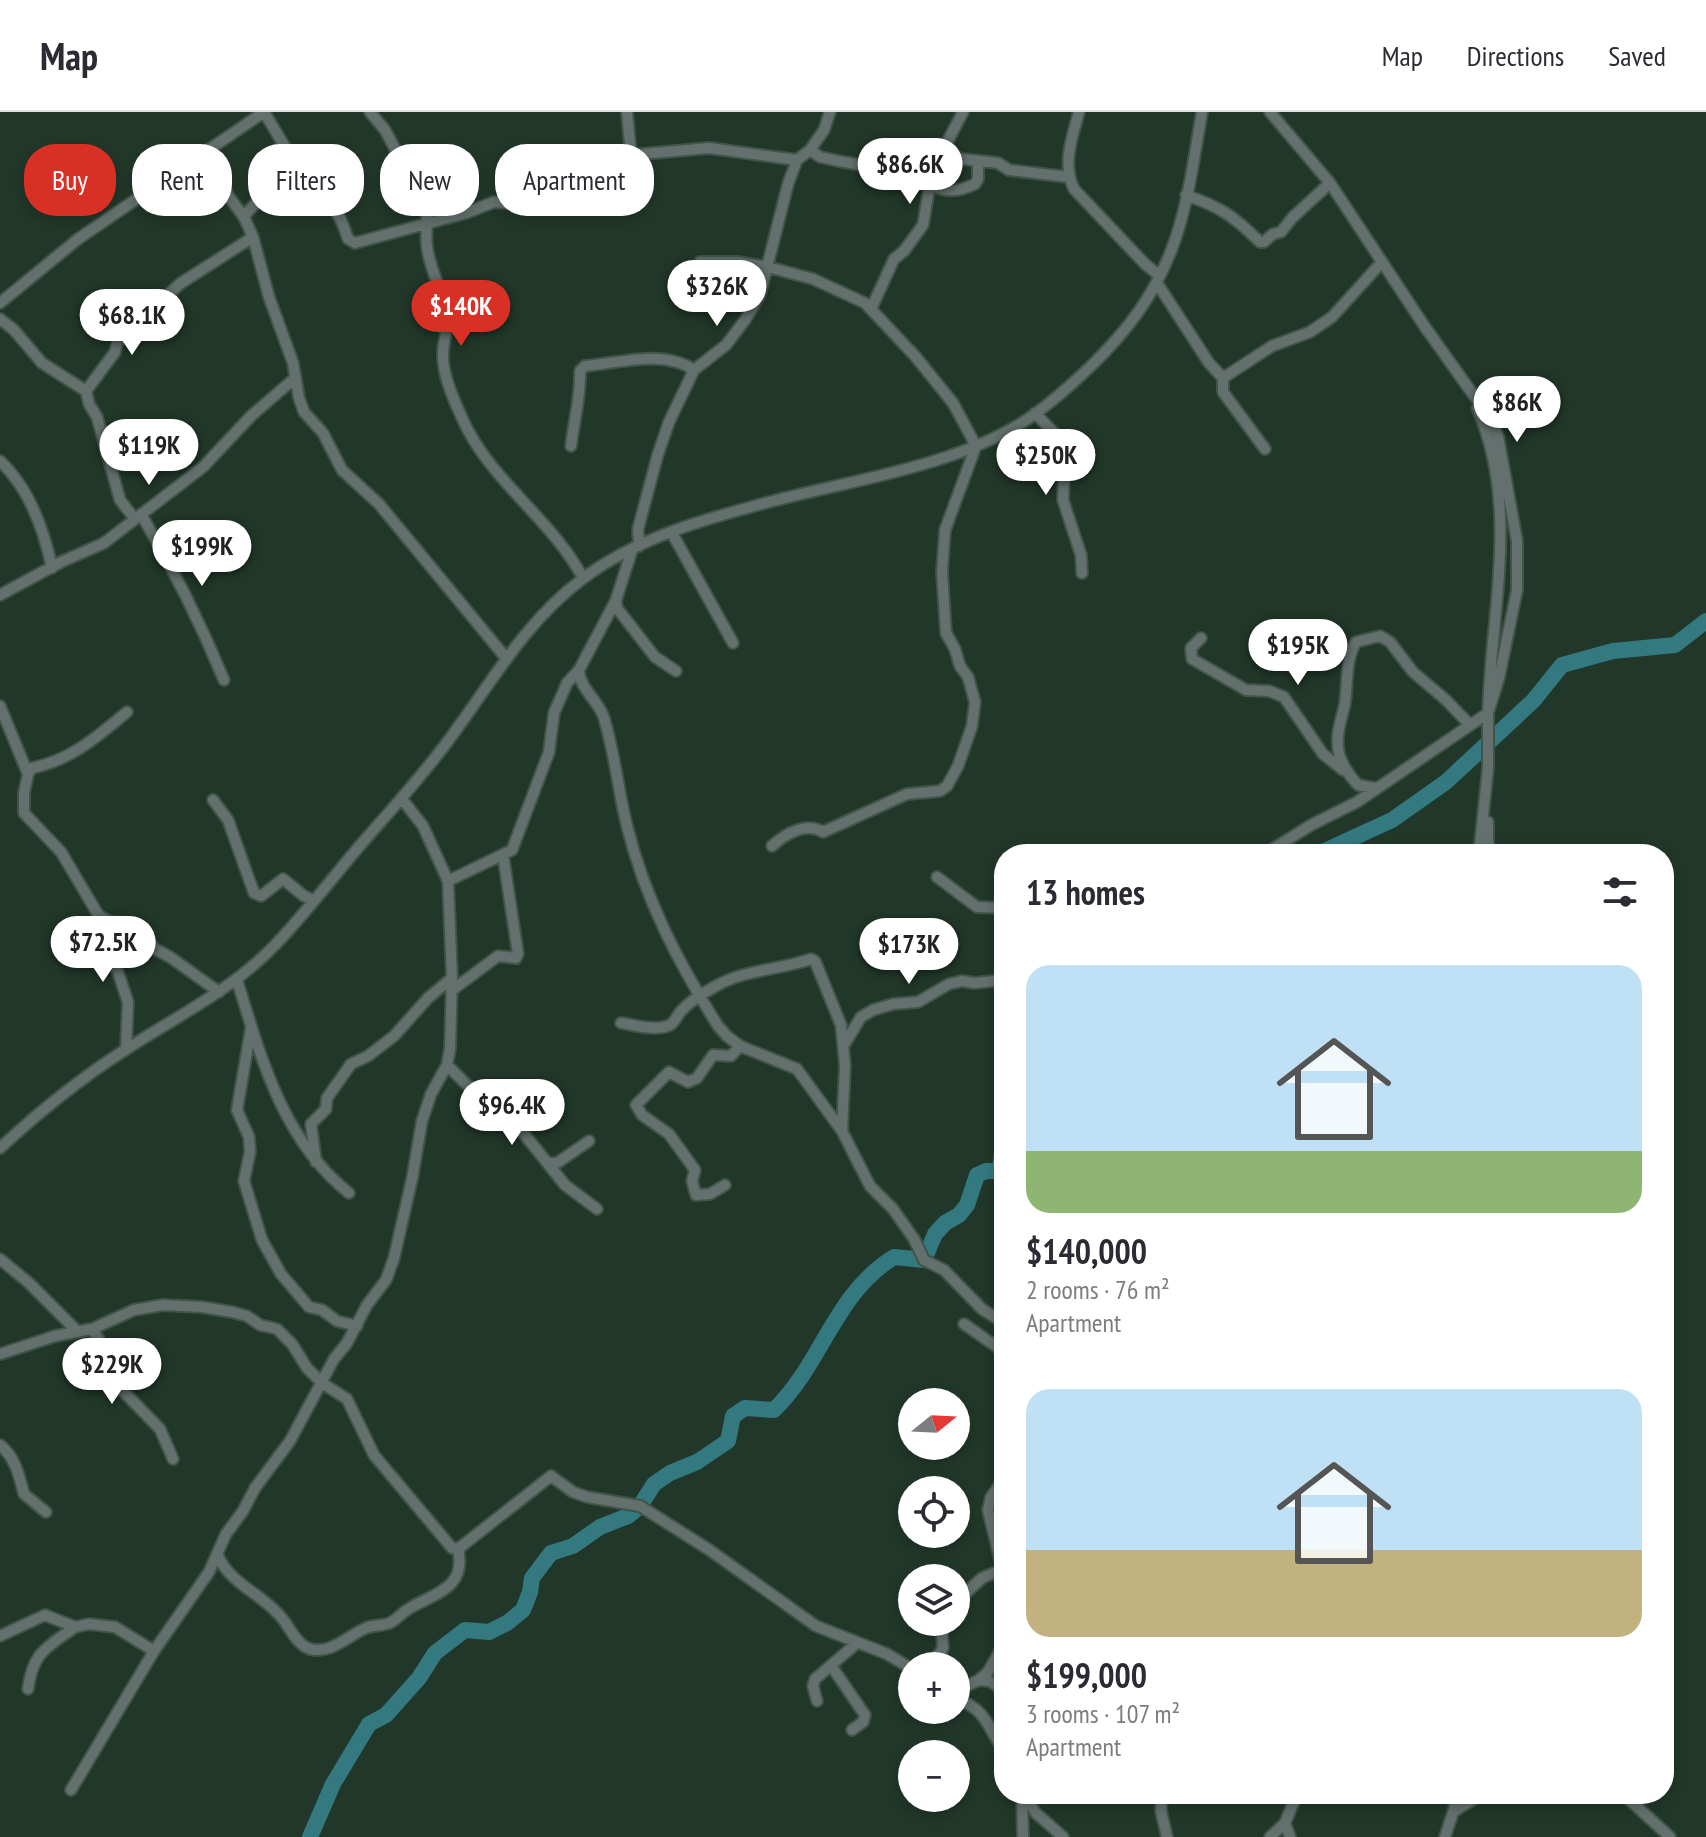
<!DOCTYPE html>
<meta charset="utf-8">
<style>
body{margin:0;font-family:"PT Sans Narrow",sans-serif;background:#f2f2f3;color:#2b2b33;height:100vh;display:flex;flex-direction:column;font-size:30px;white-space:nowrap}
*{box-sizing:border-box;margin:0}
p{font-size:26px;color:#7c7c81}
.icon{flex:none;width:44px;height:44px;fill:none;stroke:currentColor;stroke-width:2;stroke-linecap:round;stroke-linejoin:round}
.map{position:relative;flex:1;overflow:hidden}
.details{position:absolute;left:994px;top:732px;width:680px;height:960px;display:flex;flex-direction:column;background:#fff;border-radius:32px;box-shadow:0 4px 12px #0003}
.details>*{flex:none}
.hud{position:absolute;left:24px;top:32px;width:760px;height:72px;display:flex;gap:16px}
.needle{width:52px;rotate:72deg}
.tools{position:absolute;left:898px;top:1276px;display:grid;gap:16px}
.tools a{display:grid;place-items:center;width:72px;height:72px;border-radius:50%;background:#fff;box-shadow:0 4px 12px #0003;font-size:40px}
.price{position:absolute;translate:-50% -68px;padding:0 18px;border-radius:28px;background:#fff;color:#222;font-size:26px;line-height:52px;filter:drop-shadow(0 2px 4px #0008)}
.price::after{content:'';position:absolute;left:50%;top:48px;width:24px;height:18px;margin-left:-12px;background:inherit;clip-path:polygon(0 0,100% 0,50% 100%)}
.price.selected{background:#d93025;color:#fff}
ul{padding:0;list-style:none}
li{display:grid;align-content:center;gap:16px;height:424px;padding:0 32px}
li span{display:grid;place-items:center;height:248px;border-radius:24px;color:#555}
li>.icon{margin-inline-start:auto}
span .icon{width:144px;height:144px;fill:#fffc;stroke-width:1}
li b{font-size:34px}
h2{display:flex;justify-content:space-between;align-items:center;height:96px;padding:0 32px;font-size:34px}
.pill{padding:0 28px;border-radius:32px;background:#fff;box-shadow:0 4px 12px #0003;font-size:28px;line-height:72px}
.pill.selected{background:#d93025;color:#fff}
header{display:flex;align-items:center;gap:48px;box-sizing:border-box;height:112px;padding:0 40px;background:#fff;border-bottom:2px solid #e1e1e2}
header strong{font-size:38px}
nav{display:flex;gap:44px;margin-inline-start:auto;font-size:28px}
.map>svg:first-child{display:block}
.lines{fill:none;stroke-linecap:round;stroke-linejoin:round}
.river{stroke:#33797f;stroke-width:16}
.minor-casing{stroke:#405447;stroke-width:14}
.minor{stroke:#63706d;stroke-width:10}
</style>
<header>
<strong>Map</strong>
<nav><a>Map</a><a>Directions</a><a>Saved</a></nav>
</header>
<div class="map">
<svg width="1706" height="1725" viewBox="0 0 1706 1725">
<rect width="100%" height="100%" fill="#213729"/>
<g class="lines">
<path class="river" d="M1318,742L1392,708L1446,670L1533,589L1562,553L1613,539L1675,533L1706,509
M310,1725L333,1672L369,1612L386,1603L419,1566L435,1541L465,1518L489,1520L507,1511L523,1498L530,1480L532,1466L551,1441L573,1434L600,1415L628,1404L640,1394L654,1372L670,1361L697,1350L728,1329L733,1304L745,1296L774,1298C822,1252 834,1182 894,1145L924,1148L935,1122L945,1111L959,1103L967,1093L977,1063L986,1059H998C1004,1047 1001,1034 1004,1021"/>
<g class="minor-casing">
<path id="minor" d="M370,0L385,18L425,93C429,107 425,120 427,135C430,159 444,181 447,205C448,218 443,230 443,242C442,262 454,288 462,306C489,368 551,406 583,466
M627,0L631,43
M1079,0C1072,26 1062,52 1074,77L1145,152L1160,164
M1270,0L1330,71L1425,215L1492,309L1498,324L1517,429V478L1499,566L1488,601V656L1479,742
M208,38L229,85L244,105L253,125L269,185L293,251L299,286L304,300L323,321L342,358L379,392L506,546
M810,38L820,45C845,51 871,54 896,60C927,67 941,89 975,72L978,67V50
M943,39L962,47L998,51L1009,58L1068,65
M1186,83C1222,96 1232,103 1260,130H1264L1273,122L1281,120L1292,106L1330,71
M244,105C256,87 277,76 298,67C326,86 338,93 348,127L355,131L466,101L494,90L506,91L537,85L584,58L631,43L709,36L797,48
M1157,171L1209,251L1223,266L1272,234L1310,220L1332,205L1382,150
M696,172L700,150H737L768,155L813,167L865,191L915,244L953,291L976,334L945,418L942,460L946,521L955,537L960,554L968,565L975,590L972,614L958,654L947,674L940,679L907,682L823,720C806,710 786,721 772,734
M0,191L78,127L264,0L294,50L298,67
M872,195L894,147L904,139L923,113L932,59L963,0
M0,207L14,218L42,251L86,279
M1223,266V280L1265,337
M1035,301L1060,327L1065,339L1063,388L1081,443L1082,461
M571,334C574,308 581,284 580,259L585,254C619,251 664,237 694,258
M0,349C29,376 44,418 52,456
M141,402C173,456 200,510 224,568
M135,407L120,388L97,305L89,292L86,279L115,240L117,231L131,216L181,171L253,125
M672,421L733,531
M639,434L638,417L658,342L669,310L694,258L726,233L745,208L760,183L788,72L797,48L810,38L824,18L830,0
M0,483L61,450L104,431L203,355L251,304L295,266
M616,488L617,496L655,545L676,559
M1201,526L1191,536L1192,547L1246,578L1269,579L1284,585L1323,642L1343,658
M579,558C579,576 599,589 604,606C615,642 618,678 627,714C645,787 678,850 718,914L727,924L740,934L797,957L842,1019L870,1074L893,1097L914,1127L924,1148L944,1158L982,1197L1004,1211
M0,594L28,662L24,681V701L61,740L99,804L110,810L135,812L155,837L170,845L219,880
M28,662L32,656C71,648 97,625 127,600
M1375,676L1358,673C1348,662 1339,650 1338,635C1336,620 1342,606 1345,591C1348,570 1345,549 1356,530L1380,524L1390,530L1413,560L1446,588L1470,613
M213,688L228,708L254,781L261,784L283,767L304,784L313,788
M1488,710V742
M1265,742L1311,713L1357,690L1488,601C1491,498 1520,394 1477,296
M937,765L977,795L1004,796
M448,769L512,738L549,640L554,601L567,571L579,558L616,488L632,438
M99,804L128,890L126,937
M237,868C261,946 283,1029 349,1081
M451,879L498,844L516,846L518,842L503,743
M621,911C635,913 650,918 664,915C675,913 675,906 681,899C690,889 705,880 716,874C745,857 780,858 811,847L815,849L841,913L845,953L842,1019
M251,916L237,998L249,1025L250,1040L244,1069L262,1128L281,1162L309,1195L322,1198L337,1209L357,1214
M844,933L861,905L873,898L893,892L918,890L949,872L962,869L974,871L1004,868
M447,953L467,973L500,992L565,1073L597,1097
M0,1036C39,1000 81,966 125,938C177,904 232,878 275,833C304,803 330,769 357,737C388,701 420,667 448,629C490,573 524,511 581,468C635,426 708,406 773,389C853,368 949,355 1020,312C1046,296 1069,275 1091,254C1127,219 1153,185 1171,139C1188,96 1194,45 1202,0
M316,1050L311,1012L326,997L327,986L351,952L368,944L394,924L428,886L452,866
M549,1051H557L589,1029
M725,1073L710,1082L696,1083L692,1069L695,1058L669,1022L642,1003L636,993L669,960L688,970L697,966L713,943L731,944L740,934
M0,1147L29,1171L78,1220
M964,1212L1004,1240
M92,1217L112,1248L121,1277L160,1317L173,1347
M0,1242L55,1224L92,1217L134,1198L163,1193L202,1195L232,1200L247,1204L260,1213L277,1217L292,1232L307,1256L322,1271L347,1287L374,1343L452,1436L458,1437L551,1364L573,1380L587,1385L640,1394L708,1437L816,1514L887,1542L912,1557
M0,1333C16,1346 19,1364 24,1382L46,1400
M1004,1367L991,1385L988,1398L1004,1464
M217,1442C230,1473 262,1481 282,1506C290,1516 297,1533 310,1537C330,1543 349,1523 366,1516C373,1513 382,1514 390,1511C397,1507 403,1500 410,1496C435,1481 467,1476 458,1437
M956,1490L982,1466L1001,1458
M0,1524L45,1503L75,1515L89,1512L115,1515L154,1539
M937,1545L943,1536L941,1510
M832,1555L865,1603L863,1610L852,1618
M979,1568L989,1569L1004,1578
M28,1577C33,1540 46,1536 75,1515
M956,1579L979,1568L988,1560L1004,1532
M956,1585C991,1603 984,1611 1004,1639
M817,1589L813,1574L815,1567L857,1531
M71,1678L154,1539L209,1460L226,1422L243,1399L255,1376L290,1329L334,1247L347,1231L367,1193L386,1168L394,1146L412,1067L422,1009L431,982L447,953L450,937L452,866L448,769L423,714L402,687
M1022,1682L1023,1725
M1023,1682L1036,1701L1063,1725
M1162,1682L1161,1699L1167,1725
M1623,1682L1670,1725
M1456,1698L1482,1682
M1285,1711L1290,1725
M1270,1725L1285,1711L1297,1682
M1445,1725L1459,1682"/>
</g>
<use href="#minor" class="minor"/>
</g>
</svg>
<div class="tools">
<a><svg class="needle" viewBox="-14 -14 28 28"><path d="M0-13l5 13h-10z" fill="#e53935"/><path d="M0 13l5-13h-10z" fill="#7c7c81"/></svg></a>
<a><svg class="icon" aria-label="locate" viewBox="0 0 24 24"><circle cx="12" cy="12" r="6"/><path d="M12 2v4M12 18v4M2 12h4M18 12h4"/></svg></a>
<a><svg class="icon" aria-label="layers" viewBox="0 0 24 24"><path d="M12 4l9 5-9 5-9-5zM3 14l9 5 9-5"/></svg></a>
<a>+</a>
<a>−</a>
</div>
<b class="price" style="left:910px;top:94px">$86.6K</b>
<b class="price" style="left:717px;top:216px">$326K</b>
<b class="price selected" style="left:461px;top:236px">$140K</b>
<b class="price" style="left:132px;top:245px">$68.1K</b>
<b class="price" style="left:1517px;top:332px">$86K</b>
<b class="price" style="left:149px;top:375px">$119K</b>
<b class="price" style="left:1046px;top:385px">$250K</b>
<b class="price" style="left:202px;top:476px">$199K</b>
<b class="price" style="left:1298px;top:575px">$195K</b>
<b class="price" style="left:103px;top:872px">$72.5K</b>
<b class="price" style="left:909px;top:874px">$173K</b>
<b class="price" style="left:512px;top:1035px">$96.4K</b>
<b class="price" style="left:112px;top:1294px">$229K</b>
<div class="hud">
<a class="pill selected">Buy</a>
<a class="pill">Rent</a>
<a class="pill">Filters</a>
<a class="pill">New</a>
<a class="pill">Apartment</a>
</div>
<section class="details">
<h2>13 homes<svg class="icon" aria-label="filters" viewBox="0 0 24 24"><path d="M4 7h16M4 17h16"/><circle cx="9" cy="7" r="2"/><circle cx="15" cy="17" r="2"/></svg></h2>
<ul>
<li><span style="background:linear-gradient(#bfe0f5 75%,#8fb573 0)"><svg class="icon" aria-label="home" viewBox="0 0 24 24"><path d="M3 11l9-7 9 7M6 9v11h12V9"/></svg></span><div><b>$140,000</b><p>2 rooms · 76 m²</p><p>Apartment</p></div></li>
<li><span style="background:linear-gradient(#bfe0f5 65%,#c2b280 0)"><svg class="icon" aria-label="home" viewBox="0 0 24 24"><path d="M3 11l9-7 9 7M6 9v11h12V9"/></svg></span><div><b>$199,000</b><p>3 rooms · 107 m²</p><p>Apartment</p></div></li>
</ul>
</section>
</div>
